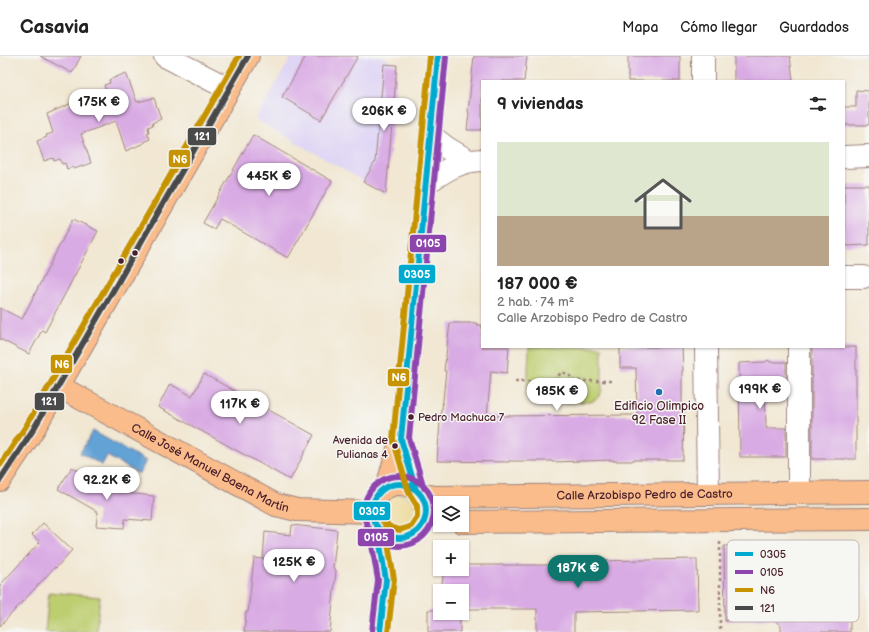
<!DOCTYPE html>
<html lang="es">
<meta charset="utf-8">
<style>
body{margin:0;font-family:"Balsamiq Sans",sans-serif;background:#f6f6f6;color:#222;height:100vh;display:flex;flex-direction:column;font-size:15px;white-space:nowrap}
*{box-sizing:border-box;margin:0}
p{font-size:13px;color:#767676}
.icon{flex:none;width:22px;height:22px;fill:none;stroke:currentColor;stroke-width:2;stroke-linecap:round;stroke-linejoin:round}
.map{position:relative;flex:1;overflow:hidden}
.panel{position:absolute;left:481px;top:24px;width:364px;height:268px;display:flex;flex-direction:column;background:#fff;border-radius:0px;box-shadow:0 1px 3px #0004}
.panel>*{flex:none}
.tools{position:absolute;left:433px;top:440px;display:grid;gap:8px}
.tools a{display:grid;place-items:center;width:36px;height:36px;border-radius:0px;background:#fff;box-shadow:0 1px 3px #0004;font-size:20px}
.price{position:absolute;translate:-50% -34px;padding:0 9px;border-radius:14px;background:#fff;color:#222;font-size:13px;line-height:26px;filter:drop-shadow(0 1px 2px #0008)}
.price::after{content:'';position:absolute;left:50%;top:24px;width:12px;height:9px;margin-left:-6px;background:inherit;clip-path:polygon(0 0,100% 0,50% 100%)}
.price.on{background:#0f766e;color:#fff}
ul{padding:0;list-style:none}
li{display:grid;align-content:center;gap:8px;height:212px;padding:0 16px}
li+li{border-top:1px solid #e0e0e0}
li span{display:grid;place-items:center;height:124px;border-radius:0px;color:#555}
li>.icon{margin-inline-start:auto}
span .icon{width:72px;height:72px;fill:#fffc;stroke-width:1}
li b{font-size:17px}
h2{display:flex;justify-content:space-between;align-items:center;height:48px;padding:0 16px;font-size:17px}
header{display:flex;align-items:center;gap:24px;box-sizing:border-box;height:56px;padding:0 20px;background:#fff;border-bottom:1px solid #e0e0e0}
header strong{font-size:19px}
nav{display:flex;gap:22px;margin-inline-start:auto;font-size:14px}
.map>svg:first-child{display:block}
.built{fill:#dfd5f5}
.green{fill:#bdce70;stroke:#84764e}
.sand{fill:#eeda9e;stroke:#9c7c64}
.water{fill:#62a2d5;stroke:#566080}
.building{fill:#d9abe4}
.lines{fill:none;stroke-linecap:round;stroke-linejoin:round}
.minor-casing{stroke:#9e837e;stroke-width:24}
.major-casing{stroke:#9e837e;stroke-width:24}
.path{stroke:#9e837e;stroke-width:2.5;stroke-dasharray:3 3;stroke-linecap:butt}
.minor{stroke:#fff;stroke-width:22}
.major{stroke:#f9bc8a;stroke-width:22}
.bus-1-casing{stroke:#f6f6f2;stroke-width:9}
.bus-2-casing{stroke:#f6f6f2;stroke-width:9}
.bus-3-casing{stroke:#f6f6f2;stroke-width:9}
.bus-4-casing{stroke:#f6f6f2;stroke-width:9}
.bus-1{stroke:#00a9ce;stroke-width:6}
.bus-2{stroke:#8e44ad;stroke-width:6}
.bus-3{stroke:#c69302;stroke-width:6}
.bus-4{stroke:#4a4a4a;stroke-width:6}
.bus-dot{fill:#4a1f2b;stroke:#f6f6f2;stroke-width:1.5}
.poi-dot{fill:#1f6fb2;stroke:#f6f6f2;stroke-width:1.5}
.labels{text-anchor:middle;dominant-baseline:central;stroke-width:3;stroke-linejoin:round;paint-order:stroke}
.bus-label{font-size:11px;fill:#4a1f2b;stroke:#f6f6f2;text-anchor:start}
.poi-label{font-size:12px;fill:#4a1f2b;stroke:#f6f6f2}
.street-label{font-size:12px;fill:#4a1f2b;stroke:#f6f6f2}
.key{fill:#f6f6f2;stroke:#c2b6b6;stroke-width:1}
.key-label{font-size:11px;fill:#4a1f2b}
.line-badge{stroke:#f6f6f2;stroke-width:1.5}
.badge-label{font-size:11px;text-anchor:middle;font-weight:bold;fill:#fff}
</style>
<header>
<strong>Casavia</strong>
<nav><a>Mapa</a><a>Cómo llegar</a><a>Guardados</a></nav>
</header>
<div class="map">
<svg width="869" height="576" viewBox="0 0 869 576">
<rect width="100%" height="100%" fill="#f6f6f2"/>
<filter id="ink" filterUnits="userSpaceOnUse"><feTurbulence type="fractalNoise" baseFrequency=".025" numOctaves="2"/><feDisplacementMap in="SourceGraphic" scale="8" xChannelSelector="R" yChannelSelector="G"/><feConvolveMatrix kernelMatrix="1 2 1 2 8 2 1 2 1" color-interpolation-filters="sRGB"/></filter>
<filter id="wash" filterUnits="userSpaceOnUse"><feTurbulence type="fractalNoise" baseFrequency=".012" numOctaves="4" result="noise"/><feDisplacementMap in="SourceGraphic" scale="16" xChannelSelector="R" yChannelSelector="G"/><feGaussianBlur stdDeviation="0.9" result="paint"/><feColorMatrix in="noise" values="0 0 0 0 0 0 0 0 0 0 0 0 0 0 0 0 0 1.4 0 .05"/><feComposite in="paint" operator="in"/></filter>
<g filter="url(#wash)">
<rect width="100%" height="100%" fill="#f1e7d2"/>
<path class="built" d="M292,0H381L397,9L386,138L255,63Z"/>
<path class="green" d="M529,291H602V333C601,340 597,343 591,346L534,347L527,341V336Z
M49,536L100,541L96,576H45Z"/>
<path class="sand" d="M396,438C411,438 419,448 414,463C393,487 367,450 396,438Z"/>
<path class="water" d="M93,375L146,405L139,418L107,400L102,409L80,397Z"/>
<g id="blocks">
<path class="building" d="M40,0H81L72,17Z
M306,0H358L321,64L282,41Z
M474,0H527L524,25H482V74H467L469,57L468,56Z
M628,0H680V25H628Z
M734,0H790L793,25H734Z
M384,8L397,9L386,138L363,126L375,106Z
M126,17L137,46L154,42L161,63L152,67L153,69L148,71L149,76L147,77L150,83L143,86L144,87L126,95L116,65L81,78L91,107L74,113L73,111L67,113L65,107L62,108L60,103L54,105L53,102L44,105L37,85L47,81L46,79L53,77L47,58L72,47L74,51L77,50L78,54L103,45L102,41L105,40L103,36L106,35L104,29L110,27L109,24Z
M856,34L869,35V69H844V51H856Z
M253,79L332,125L288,202L220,163L214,173L203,167Z
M844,129H869V189L844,190Z
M73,163L98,175L45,276L42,274L29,298L0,283V252L22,263Z
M450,267H477L476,269H482V291H509L507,317L491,315L487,360L637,359L636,312H620V291H682L683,315H682V353H684L683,404H632V405H613V404L552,406V405H509V406L437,405L441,353H442L446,315H444Z
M812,291H856V403H812Z
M768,304L770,306H786V332H765L766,372H786V401H740L739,307L765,306Z
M204,318L314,379L290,424L158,351L170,328L192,340Z
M72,411L115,436L154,440L152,465L125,463L124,472L96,470L98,456L58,433Z
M43,467L72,494L56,512L55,511L0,570V529L40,486L32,479Z
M292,469L337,474L333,512L336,514L330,576H244L246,556H248L254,502L263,503L265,476L291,479Z
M849,489L850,576H781V570L774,563L725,565L724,490Z
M697,503L698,554L574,556V576H537V553H462V535H445L442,527L444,513H462V509H597V505Z
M428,554H440V557H460V576H428Z"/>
</g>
</g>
<g filter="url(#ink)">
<use href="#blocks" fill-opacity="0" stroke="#9e837e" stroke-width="1"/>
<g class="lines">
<g class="minor-casing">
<path id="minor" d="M165,0L229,33
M703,0V25
M430,79L447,92L469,105
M844,101L869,100
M425,128C445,115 458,105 482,104
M844,221H863
M706,291L708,438
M799,291V437"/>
</g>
<g class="major-casing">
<g id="major">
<path id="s1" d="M58,330L276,449L297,454L372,456"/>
<path d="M0,424L33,374L248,0"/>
<circle cx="399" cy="455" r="27"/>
<path d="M387,431L401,383L438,0"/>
<path id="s2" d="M420,438L435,441L869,436"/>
<path d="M462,466L869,463"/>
<path d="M377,471L386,524L380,576"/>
</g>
</g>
<path class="path" d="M556 325a8 8 0 1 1 16 0a8 8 0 1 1-16 0Z
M515,325H556
M572,325H614
M720,486V576"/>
<use href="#minor" class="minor"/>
<use href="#major" class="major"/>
<g class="bus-1-casing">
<path id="bus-1" d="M372 455a27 27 0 1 1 54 0a27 27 0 1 1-54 0Z
M416,434L401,383L438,0
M377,471L386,524L380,576"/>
</g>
<g class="bus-2-casing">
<path id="bus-2" d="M364 455a35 35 0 1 1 70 0a35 35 0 1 1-70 0Z
M424,432L409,382L446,1
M369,472L378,524L372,575"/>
</g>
<g class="bus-3-casing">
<path id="bus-3" d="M0,409L26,370L239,0
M382,465L392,472L400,474L411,470L417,461V450L409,437L393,383L430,0
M385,470L394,523L388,576"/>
</g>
<g class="bus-4-casing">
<path id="bus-4" d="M0,424L33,374L248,0"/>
</g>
<use href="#bus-1" class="bus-1"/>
<use href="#bus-2" class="bus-2"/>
<use href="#bus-3" class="bus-3"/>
<use href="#bus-4" class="bus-4"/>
</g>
</g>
<g class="bus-dot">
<circle cx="135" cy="197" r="3.5"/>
<circle cx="121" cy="205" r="3.5"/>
<circle cx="411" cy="361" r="3.5"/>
<circle cx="395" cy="390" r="3.5"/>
</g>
<circle class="poi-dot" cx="659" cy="336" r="4"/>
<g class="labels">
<g class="bus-label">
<text x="418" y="361">Pedro Machuca 7</text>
<text x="388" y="384" text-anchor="end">Avenida de<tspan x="388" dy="14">Pulianas 4</tspan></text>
</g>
<g class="poi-label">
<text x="659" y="350">Edificio Olimpico<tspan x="659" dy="14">92 Fase II</tspan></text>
</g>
<g class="street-label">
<text stroke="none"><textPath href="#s1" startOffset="173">Calle José Manuel Baena Martín</textPath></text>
<text stroke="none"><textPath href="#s2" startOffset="225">Calle Arzobispo Pedro de Castro</textPath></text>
</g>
</g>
<rect x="727" y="484" width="132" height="82" rx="6" class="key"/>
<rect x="735" y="496" width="18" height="4" fill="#00a9ce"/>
<rect x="735" y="514" width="18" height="4" fill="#8e44ad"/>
<rect x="735" y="532" width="18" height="4" fill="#c69302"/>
<rect x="735" y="550" width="18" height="4" fill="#4a4a4a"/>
<g class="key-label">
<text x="760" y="502">0305</text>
<text x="760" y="520">0105</text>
<text x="760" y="538">N6</text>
<text x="760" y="556">121</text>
</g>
<g class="line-badge">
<rect x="187" y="71" width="30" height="19" rx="4" fill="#4a4a4a"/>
<rect x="168" y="93" width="23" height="19" rx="4" fill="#c69302"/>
<rect x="409" y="178" width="38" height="19" rx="4" fill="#8e44ad"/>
<rect x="398" y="208" width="38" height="20" rx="4" fill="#00a9ce"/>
<rect x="50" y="298" width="23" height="20" rx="4" fill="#c69302"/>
<rect x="387" y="312" width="23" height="19" rx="4" fill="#c69302"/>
<rect x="34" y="336" width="31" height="19" rx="4" fill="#4a4a4a"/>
<rect x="353" y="445" width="38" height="20" rx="4" fill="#00a9ce"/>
<rect x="357" y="472" width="38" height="19" rx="4" fill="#8e44ad"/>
</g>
<g class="badge-label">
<text x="202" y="84">121</text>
<text x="180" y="107">N6</text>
<text x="428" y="191">0105</text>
<text x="417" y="222">0305</text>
<text x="62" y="312">N6</text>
<text x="399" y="325">N6</text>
<text x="49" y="349">121</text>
<text x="372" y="459">0305</text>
<text x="376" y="485">0105</text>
</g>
</svg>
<div class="tools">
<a><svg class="icon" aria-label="layers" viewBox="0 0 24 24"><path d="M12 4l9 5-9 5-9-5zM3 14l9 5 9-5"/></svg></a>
<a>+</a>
<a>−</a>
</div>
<b class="price" style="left:99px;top:67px">175K €</b>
<b class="price" style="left:384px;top:76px">206K €</b>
<b class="price" style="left:269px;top:141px">445K €</b>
<b class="price" style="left:760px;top:354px">199K €</b>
<b class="price" style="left:557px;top:356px">185K €</b>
<b class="price" style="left:240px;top:369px">117K €</b>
<b class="price" style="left:107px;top:445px">92.2K €</b>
<b class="price" style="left:294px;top:527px">125K €</b>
<b class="price on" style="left:578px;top:533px">187K €</b>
<section class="panel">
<h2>9 viviendas<svg class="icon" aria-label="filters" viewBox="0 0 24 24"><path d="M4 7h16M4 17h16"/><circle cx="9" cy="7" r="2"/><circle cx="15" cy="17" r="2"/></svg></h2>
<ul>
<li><span style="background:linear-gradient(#dfe7d0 60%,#b9a48a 0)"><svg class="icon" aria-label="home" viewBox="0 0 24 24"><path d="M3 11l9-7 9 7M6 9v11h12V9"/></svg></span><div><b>187 000 €</b><p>2 hab. · 74 m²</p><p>Calle Arzobispo Pedro de Castro</p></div></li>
</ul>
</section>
</div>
